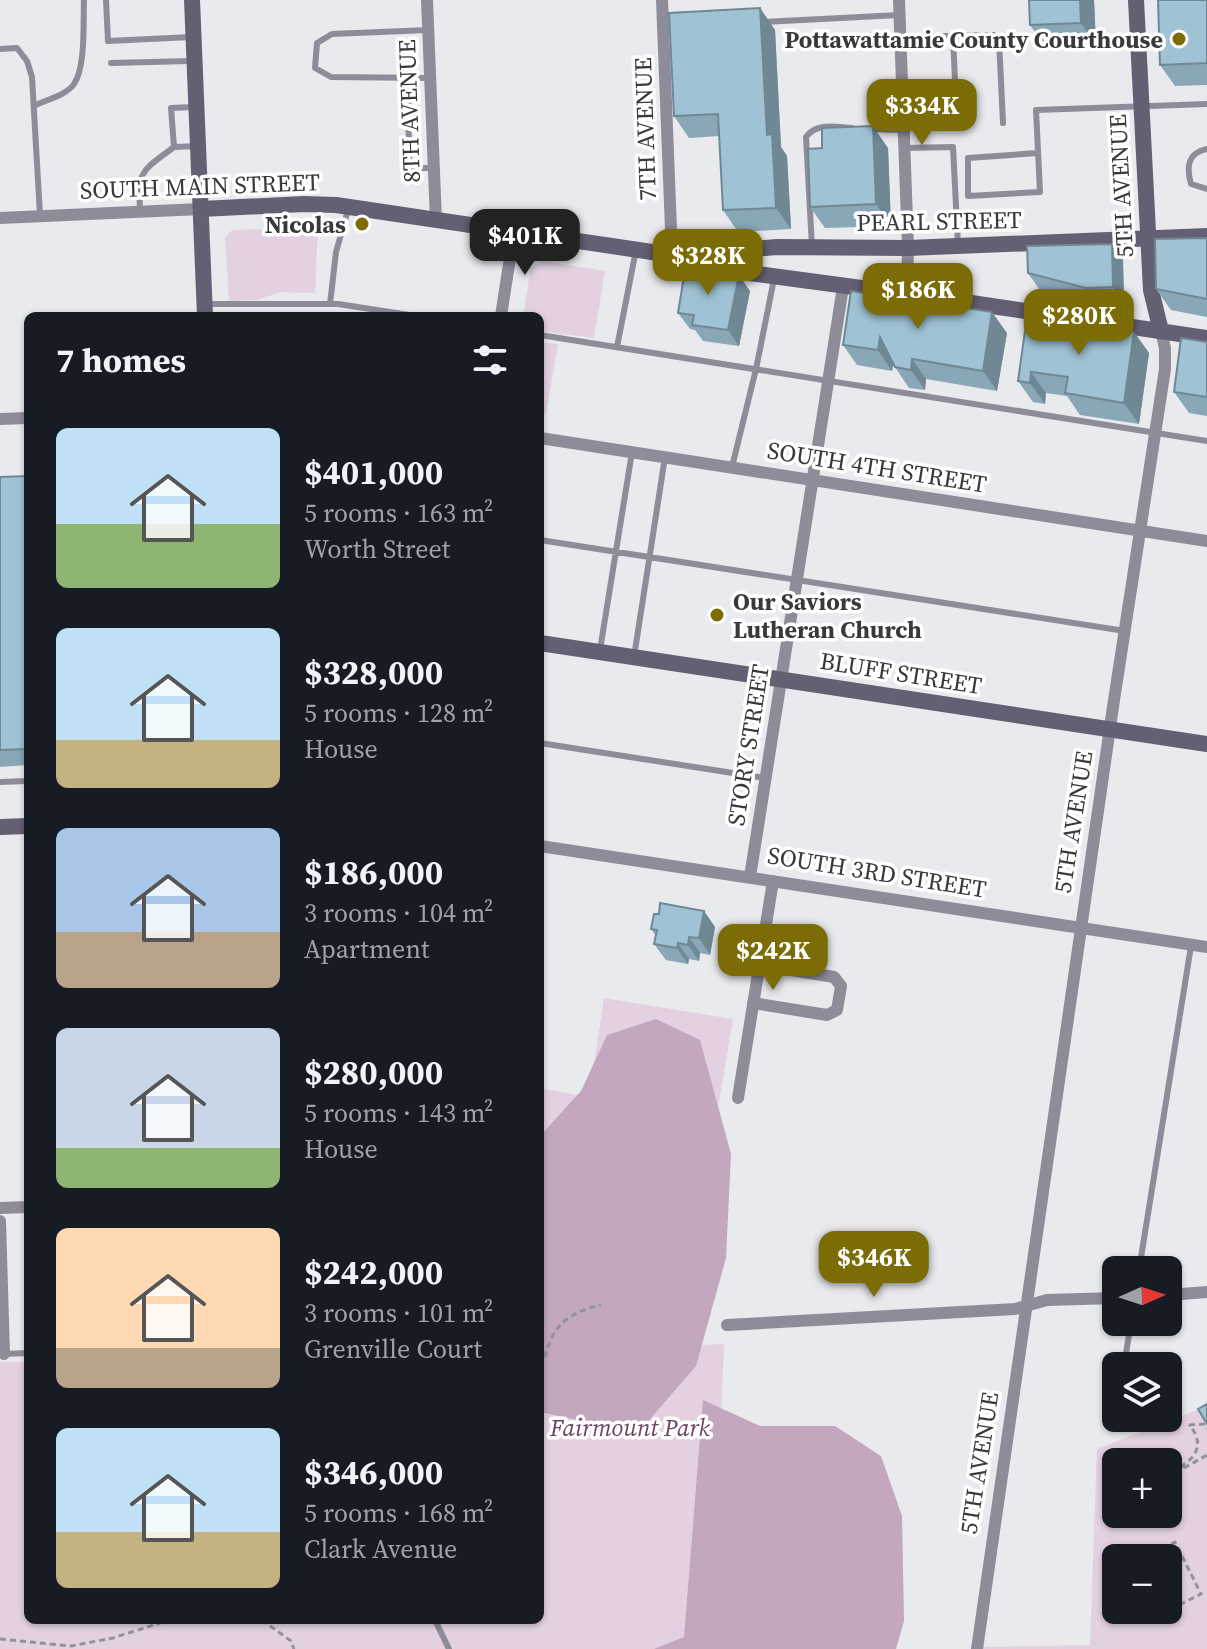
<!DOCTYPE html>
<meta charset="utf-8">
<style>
body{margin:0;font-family:"Source Serif 4",serif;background:#242831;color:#f1f3f6;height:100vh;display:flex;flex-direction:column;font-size:30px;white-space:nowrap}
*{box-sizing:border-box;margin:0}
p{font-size:26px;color:#9ea1a6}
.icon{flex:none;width:44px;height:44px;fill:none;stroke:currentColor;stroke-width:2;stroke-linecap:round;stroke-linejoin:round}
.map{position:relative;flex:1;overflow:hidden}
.side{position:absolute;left:24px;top:312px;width:520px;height:1312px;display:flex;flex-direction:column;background:#171b24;border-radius:12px;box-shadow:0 2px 6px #0004}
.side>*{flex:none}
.needle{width:52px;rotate:87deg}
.controls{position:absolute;left:1102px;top:1256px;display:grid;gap:16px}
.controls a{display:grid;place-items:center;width:80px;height:80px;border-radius:12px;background:#171b24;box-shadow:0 2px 6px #0004;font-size:40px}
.price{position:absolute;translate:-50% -68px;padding:0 18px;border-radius:16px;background:#7b6c06;color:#fff;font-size:26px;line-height:52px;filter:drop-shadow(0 2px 4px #0008)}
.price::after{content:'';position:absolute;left:50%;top:48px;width:24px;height:18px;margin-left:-12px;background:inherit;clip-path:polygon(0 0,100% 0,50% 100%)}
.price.current{background:#222;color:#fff}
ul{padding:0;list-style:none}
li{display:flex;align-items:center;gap:24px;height:200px;padding:0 32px}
li span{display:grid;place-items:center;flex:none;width:224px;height:160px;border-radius:12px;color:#555}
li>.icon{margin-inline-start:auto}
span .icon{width:96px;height:96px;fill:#fffc;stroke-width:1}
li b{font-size:34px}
h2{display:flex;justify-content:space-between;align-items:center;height:96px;padding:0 32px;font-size:34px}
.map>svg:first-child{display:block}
.green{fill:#e3d1e1;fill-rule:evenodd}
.forest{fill:#c2a7be}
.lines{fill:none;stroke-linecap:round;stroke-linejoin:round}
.path{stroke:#919396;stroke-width:3;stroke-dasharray:6 4;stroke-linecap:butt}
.service{stroke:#8f8c99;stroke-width:6}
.minor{stroke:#8f8c99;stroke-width:12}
.secondary{stroke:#645f72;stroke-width:16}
.wall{fill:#89a7b6}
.shaded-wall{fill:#6f8894}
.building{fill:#9fc2d4;stroke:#6f8894;stroke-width:2}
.poi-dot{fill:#7b6c06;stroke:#fff;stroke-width:3}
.labels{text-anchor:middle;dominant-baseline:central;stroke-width:7;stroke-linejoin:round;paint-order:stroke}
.poi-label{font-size:24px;font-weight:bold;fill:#38393b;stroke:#fff;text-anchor:end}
.street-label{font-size:24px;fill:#38393b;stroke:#fff}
.park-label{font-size:24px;font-style:italic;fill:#6b4367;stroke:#fff}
</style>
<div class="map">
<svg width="1207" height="1649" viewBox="0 0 1207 1649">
<rect width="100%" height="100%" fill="#e8eaee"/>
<path class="green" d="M318,227L315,293L281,292L257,300L229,301L225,238L232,230Z
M543,261L605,271L594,338L540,331V316H523L531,268Z
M540,342L558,344L546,414L540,413Z
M604,998L733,1019L682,1321L683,1346L724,1344L711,1649H0V1362H28V1620H540V1088L589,1097Z
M1207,1406V1649H977V1647L1090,1645L1097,1449ZM1116,1462H1168V1514H1116ZM1116,1558H1168V1610H1116Z"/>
<path class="forest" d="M656,1019L700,1040L731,1154L726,1258L696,1366L638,1433L540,1412V1136L581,1091L607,1035Z
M703,1400L760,1426H835L881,1456L902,1516L904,1621L896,1649H654L684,1637Z"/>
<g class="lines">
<path class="path" d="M540,1366C546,1356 548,1345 553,1335C562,1318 582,1309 601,1305
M1189,1425L1205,1424L1207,1428
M1184,1468L1183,1465C1199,1455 1203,1440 1189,1425
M1184,1468L1207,1455
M1143,1554L1140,1548L1144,1546L1147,1552
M1137,1558L1161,1548
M1145,1558L1175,1542L1201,1594L1171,1609L1168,1604
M262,1620L291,1641L294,1649
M0,1639L71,1646L113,1638L169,1620"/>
<path class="service" d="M106,0L108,41L191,37
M763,22L899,15
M428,30L332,34L317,43L315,68L331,77L429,78
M953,36L957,126
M900,37L994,35L999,40L1003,123
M0,49L17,48L27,61L32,77L40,215
M111,63L191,61
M408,78L409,161L414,168H434
M34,106C45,100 67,95 74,84C86,67 83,21 84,0
M193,107L171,108L174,147L197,146
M867,129L904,130
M904,148L953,147L958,245
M1207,149C1188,153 1186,166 1191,184L1207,189
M1038,153L968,158V196L1040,192L1036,110L1207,104
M140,212C138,169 141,172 174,147
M812,247L806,137C817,122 835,127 852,128
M205,304H338L416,316
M330,304L336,252L348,210
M540,335L1207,441
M617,347L636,250
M732,467L756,369L774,279
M540,540L1125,631
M600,650L632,452
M634,657L665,457
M540,743L765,778
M0,782L28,781
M1139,1270L1191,946
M4,1354L28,1353
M1124,1366L1131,1322
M435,1620L449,1649"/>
<path class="minor" d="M427,0L436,221
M662,0L672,255
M899,0L908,248L907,294
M0,218L201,209
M501,316L514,232
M0,419L28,418
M540,438L1207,541
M540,846L1207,947
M750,877L843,287
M753,1003L827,1015L837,1010L841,986L834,977L760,965
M738,1098L773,881
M0,1208L28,1207
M0,1221L4,1354
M1168,1295L1207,1292
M727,1325L1015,1309L1047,1300L1116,1298
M977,1649L1114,700L1165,369V348L1161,331"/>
<path class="secondary" d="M192,0L205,316
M1136,0L1151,290L1161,331
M201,209L304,204L336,205L672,255L699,264L735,271L958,301L1207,338
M678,255L777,247L908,248L1207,236
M540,643L1207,744
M0,827L28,826"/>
</g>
<path class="wall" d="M1094,0L1096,44L1045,46L1030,25Z
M1207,0V85L1175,86L1160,65Z
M760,8L775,30L781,147L787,156L791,229L738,232L723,210L719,136L689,138L674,116Z
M888,148L891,226L825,228L810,207Z
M1207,238V317L1171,310L1156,289Z
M1112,244L1123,260L1124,303L1098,304L1039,289L1028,273Z
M750,291L739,346L703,341L695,330L690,329L678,313Z
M1027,317L1134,332L1149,353L1139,424L1080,415L1067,396L1046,393L1045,404L1033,402L1018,381Z
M1007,333L997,391L926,379L925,390L909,388L893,364L892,371L857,365L843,345Z
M1207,342V416L1189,413L1174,392Z
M28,476V765L0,767V477Z
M704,911L715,927L710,955L700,953L699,961L689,959L688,964L666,960L654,944L656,936L651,929L659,914Z"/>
<path class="shaded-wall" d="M1080,0H1094L1096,44L1081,23Z
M760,8L775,30L781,147L787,156L791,229L776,208L767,135Z
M873,126L888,148L891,226L876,204Z
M1112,244L1123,260L1124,303L1113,287Z
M739,275L750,291L739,346L728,330Z
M992,312L1007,333L997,391L983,371Z
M1134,332L1149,353L1139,424L1124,403Z
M880,337L894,357L892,371L878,350Z
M912,359L926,379L925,390L911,370Z
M1031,372L1046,393L1045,404L1030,383Z
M704,911L715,927L710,955L699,938Z
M689,937L700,953L699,961L688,945Z
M678,943L689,959L688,964L677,948Z"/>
<path class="building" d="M1029,0H1080L1081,23L1030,25Z
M1158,0H1207V63L1160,65Z
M760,8L767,135L772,134L776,208L723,210L718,114L674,116L669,13Z
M873,126L876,204L810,207L808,149L822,148V128Z
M1207,238V299L1156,289L1155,239Z
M1112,244L1113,287L1086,288L1028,273L1027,246Z
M686,264L739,275L728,330L692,325L694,315L678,313Z
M851,291L992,312L983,371L912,359L911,370L895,367L880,337L878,350L843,345Z
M1027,317L1134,332L1124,403L1065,393L1068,377L1031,372L1030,383L1018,381Z
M1181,338L1207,342V397L1174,392Z
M28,476V749L0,750V477Z
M660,903L704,911L699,938L689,937L688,945L678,943L677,948L654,944L657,930L651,929L654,914H659Z
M1207,1404V1424L1198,1409Z"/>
<g class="poi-dot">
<circle cx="1179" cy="39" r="8"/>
<circle cx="362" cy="224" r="8"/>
<circle cx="717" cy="615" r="8"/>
</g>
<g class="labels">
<g class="poi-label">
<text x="1163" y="39">Pottawattamie County Courthouse</text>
<text x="346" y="224">Nicolas</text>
<text x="733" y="601" text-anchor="start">Our Saviors<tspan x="733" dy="28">Lutheran Church</tspan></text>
</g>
<g class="street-label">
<text transform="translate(409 111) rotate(-92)">8TH AVENUE</text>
<text transform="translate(645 129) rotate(-92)">7TH AVENUE</text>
<text transform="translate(200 186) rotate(-2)">SOUTH MAIN STREET</text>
<text transform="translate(1121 186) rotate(-93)">5TH AVENUE</text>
<text transform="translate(939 221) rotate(-1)">PEARL STREET</text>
<text transform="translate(877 467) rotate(9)">SOUTH 4TH STREET</text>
<text transform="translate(901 673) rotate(9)">BLUFF STREET</text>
<text transform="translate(748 745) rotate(-81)">STORY STREET</text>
<text transform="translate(1073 822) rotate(-81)">5TH AVENUE</text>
<text transform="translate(877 872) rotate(9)">SOUTH 3RD STREET</text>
<text transform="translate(979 1463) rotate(-81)">5TH AVENUE</text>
</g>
<g class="park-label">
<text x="630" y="1427">Fairmount Park</text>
</g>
</g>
</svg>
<div class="controls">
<a><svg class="needle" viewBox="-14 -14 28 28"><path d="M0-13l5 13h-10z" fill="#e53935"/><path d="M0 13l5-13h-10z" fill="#9ea1a6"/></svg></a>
<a><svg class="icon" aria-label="layers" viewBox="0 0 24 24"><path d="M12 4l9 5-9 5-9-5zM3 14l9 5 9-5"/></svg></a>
<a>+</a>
<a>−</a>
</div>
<b class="price" style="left:922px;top:147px">$334K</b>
<b class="price current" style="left:525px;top:277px">$401K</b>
<b class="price" style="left:708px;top:297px">$328K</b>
<b class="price" style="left:918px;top:331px">$186K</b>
<b class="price" style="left:1079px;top:357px">$280K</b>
<b class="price" style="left:773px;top:992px">$242K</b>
<b class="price" style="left:874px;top:1299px">$346K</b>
<section class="side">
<h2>7 homes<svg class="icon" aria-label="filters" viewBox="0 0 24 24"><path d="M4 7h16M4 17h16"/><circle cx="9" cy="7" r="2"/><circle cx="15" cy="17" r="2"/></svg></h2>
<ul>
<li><span style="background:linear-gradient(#bfe0f5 60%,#8fb573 0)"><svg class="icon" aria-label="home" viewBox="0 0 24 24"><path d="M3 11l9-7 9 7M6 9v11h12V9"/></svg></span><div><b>$401,000</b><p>5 rooms · 163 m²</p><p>Worth Street</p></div></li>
<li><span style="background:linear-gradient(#bfe0f5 70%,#c2b280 0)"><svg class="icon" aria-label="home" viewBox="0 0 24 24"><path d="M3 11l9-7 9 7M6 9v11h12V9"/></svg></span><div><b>$328,000</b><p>5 rooms · 128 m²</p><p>House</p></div></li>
<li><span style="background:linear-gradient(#a9c7e8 65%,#b9a48a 0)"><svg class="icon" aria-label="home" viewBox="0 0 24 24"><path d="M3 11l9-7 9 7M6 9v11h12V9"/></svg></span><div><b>$186,000</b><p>3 rooms · 104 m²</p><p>Apartment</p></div></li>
<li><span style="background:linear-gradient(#c9d6e8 75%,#8fb573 0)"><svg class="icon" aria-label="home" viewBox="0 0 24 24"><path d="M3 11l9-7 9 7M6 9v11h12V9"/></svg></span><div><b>$280,000</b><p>5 rooms · 143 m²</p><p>House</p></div></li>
<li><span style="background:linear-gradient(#ffd9b3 75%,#b9a48a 0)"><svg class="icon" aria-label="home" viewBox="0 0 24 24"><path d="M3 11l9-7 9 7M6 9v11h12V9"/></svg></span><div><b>$242,000</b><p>3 rooms · 101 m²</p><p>Grenville Court</p></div></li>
<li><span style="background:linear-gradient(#bfe0f5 65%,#c2b280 0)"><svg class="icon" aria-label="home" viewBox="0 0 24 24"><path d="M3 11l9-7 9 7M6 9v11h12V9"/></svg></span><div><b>$346,000</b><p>5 rooms · 168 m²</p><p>Clark Avenue</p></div></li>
</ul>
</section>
</div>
